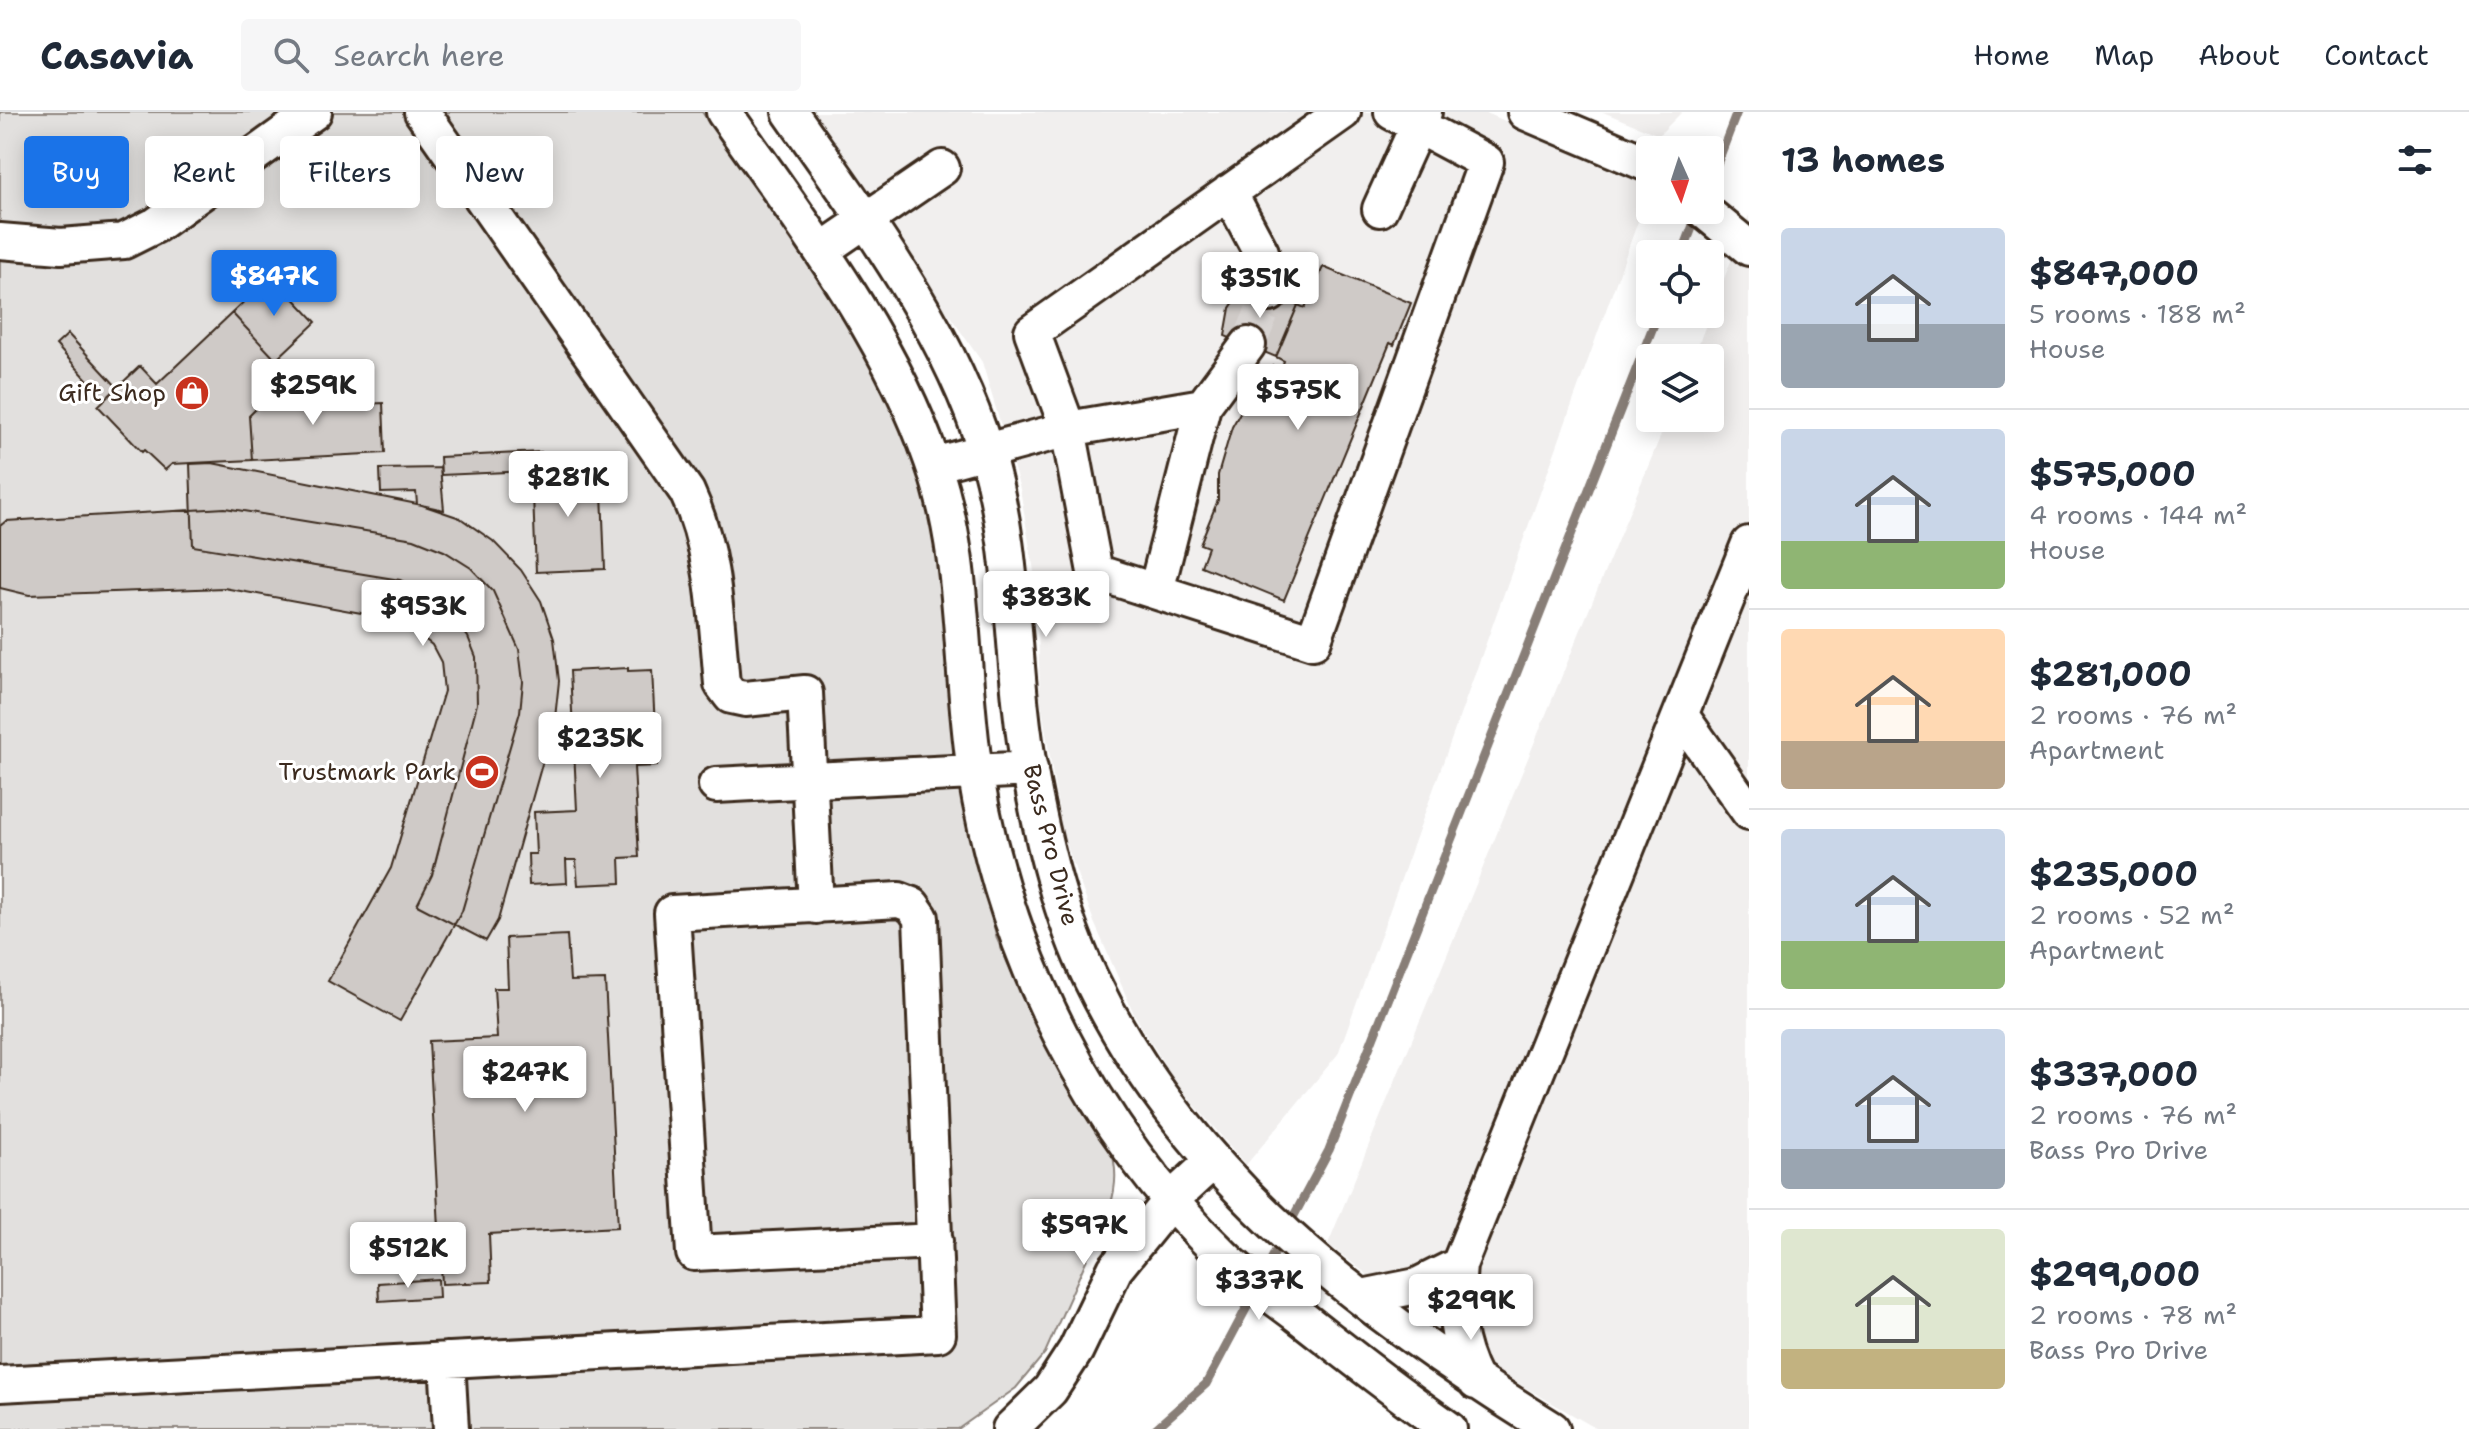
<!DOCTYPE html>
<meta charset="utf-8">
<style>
body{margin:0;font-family:"Shantell Sans",sans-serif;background:#f6f6f7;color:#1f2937;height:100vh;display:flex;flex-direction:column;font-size:30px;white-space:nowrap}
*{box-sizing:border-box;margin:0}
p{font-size:26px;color:#747a83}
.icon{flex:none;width:44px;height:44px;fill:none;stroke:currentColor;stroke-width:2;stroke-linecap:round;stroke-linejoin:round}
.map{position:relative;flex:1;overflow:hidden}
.sheet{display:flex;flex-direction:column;background:#fff;width:720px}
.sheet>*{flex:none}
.top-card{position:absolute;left:24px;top:24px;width:760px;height:72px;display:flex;gap:16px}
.needle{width:52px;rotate:177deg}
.tools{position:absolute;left:1636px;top:24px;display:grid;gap:16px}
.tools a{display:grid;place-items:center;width:88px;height:88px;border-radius:8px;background:#fff;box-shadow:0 4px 20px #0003;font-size:40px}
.price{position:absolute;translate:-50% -68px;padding:0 18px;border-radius:8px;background:#fff;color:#222;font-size:26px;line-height:52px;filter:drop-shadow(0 2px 4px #0008)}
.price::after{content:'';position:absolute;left:50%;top:48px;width:24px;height:18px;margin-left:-12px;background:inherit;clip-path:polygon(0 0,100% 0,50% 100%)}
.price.on{background:#1a73e8;color:#fff}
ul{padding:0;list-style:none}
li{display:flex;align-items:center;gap:24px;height:200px;padding:0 32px}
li+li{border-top:2px solid #e0e1e3}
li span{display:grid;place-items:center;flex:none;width:224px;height:160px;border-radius:8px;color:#555}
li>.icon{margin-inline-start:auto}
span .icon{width:96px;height:96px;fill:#fffc;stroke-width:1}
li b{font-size:34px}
h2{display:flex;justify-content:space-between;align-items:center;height:96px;padding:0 32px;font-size:34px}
.pill{padding:0 28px;border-radius:8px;background:#fff;box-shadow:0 4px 20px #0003;font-size:28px;line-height:72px}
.pill.on{background:#1a73e8;color:#fff}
header{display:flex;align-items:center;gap:48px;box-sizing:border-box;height:112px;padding:0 40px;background:#fff;border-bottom:2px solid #e0e1e3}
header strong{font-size:38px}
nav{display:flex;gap:44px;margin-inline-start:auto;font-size:28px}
.search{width:560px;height:72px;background:#f6f6f7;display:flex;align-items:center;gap:20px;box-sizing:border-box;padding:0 28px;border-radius:8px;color:#747a83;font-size:30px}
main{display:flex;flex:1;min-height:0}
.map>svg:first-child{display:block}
.built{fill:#f1efee}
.green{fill:#e2e0de;stroke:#8e857e;stroke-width:2}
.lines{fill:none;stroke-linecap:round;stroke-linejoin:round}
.stream{stroke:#887e77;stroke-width:9}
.building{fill:#cfcac7;stroke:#3b2a1e;stroke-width:2}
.minor-tunnel{stroke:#d8d4d2;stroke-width:34;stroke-dasharray:34 17;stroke-linecap:butt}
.minor-casing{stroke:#3b2a1e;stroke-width:40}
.minor{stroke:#fff;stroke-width:34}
.labels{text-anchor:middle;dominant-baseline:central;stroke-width:6;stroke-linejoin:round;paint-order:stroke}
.poi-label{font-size:24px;fill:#3b2a1e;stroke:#fff;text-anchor:end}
.street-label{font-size:24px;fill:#3b2a1e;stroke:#fff}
</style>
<header>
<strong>Casavia</strong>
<div class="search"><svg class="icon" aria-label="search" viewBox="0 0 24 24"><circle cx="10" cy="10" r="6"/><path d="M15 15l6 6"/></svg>Search here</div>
<nav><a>Home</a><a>Map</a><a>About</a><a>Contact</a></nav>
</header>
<main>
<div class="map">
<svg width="1749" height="1317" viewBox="0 0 1749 1317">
<rect width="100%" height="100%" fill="#fff"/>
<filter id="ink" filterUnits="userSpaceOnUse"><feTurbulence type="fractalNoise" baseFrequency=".0125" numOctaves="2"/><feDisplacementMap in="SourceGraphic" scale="16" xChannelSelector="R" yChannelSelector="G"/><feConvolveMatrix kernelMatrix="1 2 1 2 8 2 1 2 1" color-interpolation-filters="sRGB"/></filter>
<g filter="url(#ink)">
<path class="built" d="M808,0H1484L1631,63L1650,76L1338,942L1246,1053L1175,970L1134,902L1094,810L1062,720L1040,584L1037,477L1020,377L982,250Z
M1603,0H1682L1659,23Z
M1749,103V1317H1597L1473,1245L1328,1132L1668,306H1710V246H1693Z"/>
<path class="green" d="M0,0H702L858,220L900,296L932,387L976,740L997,827L1026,893L1110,1033C1117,1056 1117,1072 1110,1095L1045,1241L1016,1276L958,1317H0Z"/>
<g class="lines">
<path class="stream" d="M1710,70L1737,0
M1682,142L1698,100
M1289,1113L1329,1038L1658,202
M1261,1167L1282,1127
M1155,1317L1206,1272L1255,1180"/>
</g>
<path class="building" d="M1323,155L1411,191L1394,233L1390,231L1284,488L1201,454L1208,435L1200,432L1218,388V363L1232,315L1256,272L1273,254L1281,257L1284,249L1276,245L1298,193L1305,196Z
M272,163L316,210L276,248L232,201Z
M1246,172L1298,193L1276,245L1225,224L1230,196Z
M232,201L290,263L249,304L252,348L172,352L165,358L144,338L142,340L98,294L140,254L157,272Z
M68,222L118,276L105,287L56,233Z
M290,263L320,294L383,291L385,341L252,348L249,304Z
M541,340L542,357L532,359L441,363L440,345Z
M212,351L422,393L460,406L493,429L521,458L541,489L554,527L559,569L555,606L498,808L486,829L417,793L432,763L477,592L476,545L468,525L440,488L400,468L193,434L190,352Z
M601,354L605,457L536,460L532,357Z
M440,356L444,398L417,392L416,380L381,381L380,357Z
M225,396L414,427L444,439L471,456L493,479L519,537L523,570L520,600L462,799L400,909L328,869L391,756L444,579L441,550L432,533L404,511L383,505L224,476L29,483L0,476V414L6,409Z
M628,556V559L652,558L657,654L634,655L639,745L620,746L621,771L578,773L576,748H566L567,771L529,773L528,742H536L534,700L577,698L570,559Z
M567,823L570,869L605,868L618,1115L489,1122L491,1170L442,1172L429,929L497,926L494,876H508L506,826Z
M438,1167L439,1185L379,1189L378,1171Z"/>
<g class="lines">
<path class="minor-tunnel" d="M1248,233L1270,182"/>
<g class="minor-casing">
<path id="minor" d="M422,0L687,380C715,440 716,507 722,572L731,584L745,587L805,581L816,794
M724,0C801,110 888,221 932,349C967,448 959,556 975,659C1004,841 1091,1018 1225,1146C1247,1167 1274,1185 1299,1204C1348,1242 1398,1282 1449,1317
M790,0C862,103 948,216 985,337C1018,442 1010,553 1030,660C1043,730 1060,803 1091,867C1187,1067 1367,1203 1552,1317
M1343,0L1032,220L1068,317L1095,460L1313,530L1486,50L1392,0
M1525,0L1650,53
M1229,80L1261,140L1270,182
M1380,97L1424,0
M1703,98L1749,136
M0,129L61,134L124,129L156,113L314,0
M822,138L942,56
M934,353L1068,317L1203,294
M1156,479L1203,294L1248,233
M1682,605L1749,700
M716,673L1030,657
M1362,1185L1417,1174L1459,1153
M447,1248L451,1317
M1476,1270C1454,1227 1455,1201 1459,1153L1749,432
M0,1272L938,1222L921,806L912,793L899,788L672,801L694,1141L935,1129
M1010,1317L1050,1278L1076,1238L1115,1157L1172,1087L1212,1050"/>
</g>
<use href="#minor" class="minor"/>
</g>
</g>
<defs>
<g id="shop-disc" transform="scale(1.8)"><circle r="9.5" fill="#c8321e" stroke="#fff"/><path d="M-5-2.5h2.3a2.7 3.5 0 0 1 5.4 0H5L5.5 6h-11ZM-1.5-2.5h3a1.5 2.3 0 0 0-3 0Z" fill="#fff"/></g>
<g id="stadium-disc" transform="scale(1.8)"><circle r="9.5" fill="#c8321e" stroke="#fff"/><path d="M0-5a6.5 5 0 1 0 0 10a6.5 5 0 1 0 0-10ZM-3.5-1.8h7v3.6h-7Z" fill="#fff"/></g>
</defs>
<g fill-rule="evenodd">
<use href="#shop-disc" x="192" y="281"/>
<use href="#stadium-disc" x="482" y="660"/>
</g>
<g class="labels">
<g class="poi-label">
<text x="166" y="281">Gift Shop</text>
<text x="456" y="660">Trustmark Park</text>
</g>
<g class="street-label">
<text transform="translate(1051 733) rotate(76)">Bass Pro Drive</text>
</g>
</g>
</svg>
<div class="tools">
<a><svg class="needle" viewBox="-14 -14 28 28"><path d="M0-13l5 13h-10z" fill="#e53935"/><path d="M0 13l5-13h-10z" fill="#747a83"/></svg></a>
<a><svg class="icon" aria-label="locate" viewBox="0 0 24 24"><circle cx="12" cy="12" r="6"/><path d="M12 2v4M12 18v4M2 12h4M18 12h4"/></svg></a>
<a><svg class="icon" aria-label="layers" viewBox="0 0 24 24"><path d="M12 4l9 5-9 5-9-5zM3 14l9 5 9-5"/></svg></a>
</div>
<b class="price on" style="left:274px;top:206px">$847K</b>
<b class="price" style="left:1260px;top:208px">$351K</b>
<b class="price" style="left:313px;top:315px">$259K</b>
<b class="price" style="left:1298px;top:320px">$575K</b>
<b class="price" style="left:568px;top:407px">$281K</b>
<b class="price" style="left:1046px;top:527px">$383K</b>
<b class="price" style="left:423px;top:536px">$953K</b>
<b class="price" style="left:600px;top:668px">$235K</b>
<b class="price" style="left:525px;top:1002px">$247K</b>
<b class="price" style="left:1084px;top:1155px">$597K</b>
<b class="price" style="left:408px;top:1178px">$512K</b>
<b class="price" style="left:1259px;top:1210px">$337K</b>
<b class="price" style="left:1471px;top:1230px">$299K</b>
<div class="top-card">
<a class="pill on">Buy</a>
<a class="pill">Rent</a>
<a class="pill">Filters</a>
<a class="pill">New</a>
</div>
</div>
<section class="sheet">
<h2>13 homes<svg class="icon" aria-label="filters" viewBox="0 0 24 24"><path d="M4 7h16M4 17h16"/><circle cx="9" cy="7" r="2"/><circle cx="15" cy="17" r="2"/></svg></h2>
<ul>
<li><span style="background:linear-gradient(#c9d6e8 60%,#9aa5b1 0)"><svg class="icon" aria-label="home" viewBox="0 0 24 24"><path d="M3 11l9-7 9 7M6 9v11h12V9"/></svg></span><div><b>$847,000</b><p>5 rooms · 188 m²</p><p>House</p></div></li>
<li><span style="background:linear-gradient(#c9d6e8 70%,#8fb573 0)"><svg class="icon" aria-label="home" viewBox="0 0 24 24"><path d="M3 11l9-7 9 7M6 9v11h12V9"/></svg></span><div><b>$575,000</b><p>4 rooms · 144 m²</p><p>House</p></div></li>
<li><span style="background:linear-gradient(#ffd9b3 70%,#b9a48a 0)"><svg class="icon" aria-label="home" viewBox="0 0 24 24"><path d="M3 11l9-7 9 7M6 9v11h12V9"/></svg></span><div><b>$281,000</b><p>2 rooms · 76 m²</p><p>Apartment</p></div></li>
<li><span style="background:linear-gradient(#c9d6e8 70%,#8fb573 0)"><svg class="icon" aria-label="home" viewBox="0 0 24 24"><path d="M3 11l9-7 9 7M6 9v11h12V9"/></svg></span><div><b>$235,000</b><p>2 rooms · 52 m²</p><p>Apartment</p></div></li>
<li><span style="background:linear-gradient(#c9d6e8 75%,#9aa5b1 0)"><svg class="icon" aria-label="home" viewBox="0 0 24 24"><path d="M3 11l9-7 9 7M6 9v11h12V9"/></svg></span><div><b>$337,000</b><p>2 rooms · 76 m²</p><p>Bass Pro Drive</p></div></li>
<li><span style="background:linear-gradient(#dfe7d0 75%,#c2b280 0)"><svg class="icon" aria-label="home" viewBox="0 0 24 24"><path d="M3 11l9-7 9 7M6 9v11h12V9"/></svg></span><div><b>$299,000</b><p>2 rooms · 78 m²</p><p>Bass Pro Drive</p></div></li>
</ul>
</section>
</main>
